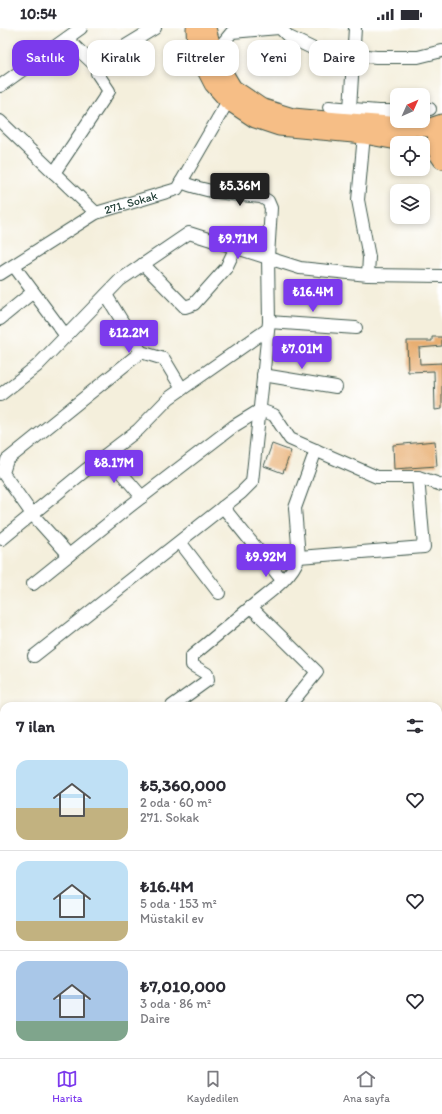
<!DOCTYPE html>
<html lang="tr">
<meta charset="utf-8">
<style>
body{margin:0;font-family:Itim,sans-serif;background:#f7f7f7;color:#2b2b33;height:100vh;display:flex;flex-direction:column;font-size:15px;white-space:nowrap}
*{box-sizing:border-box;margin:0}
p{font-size:13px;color:#7c7c81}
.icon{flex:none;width:22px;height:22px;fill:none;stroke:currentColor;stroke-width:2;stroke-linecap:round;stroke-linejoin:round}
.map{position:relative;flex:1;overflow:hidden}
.panel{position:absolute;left:0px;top:674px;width:442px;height:356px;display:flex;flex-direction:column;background:#fff;border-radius:12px 12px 0 0;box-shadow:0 2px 6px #0003}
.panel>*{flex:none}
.top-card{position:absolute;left:12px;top:12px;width:418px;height:36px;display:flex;gap:8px}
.needle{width:26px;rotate:45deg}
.buttons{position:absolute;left:390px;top:60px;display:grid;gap:8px}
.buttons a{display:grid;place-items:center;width:40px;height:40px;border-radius:8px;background:#fff;box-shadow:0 2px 6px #0003;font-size:20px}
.price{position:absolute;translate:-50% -34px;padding:0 9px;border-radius:4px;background:#7c3aed;color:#fff;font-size:13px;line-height:26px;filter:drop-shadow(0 1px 2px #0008)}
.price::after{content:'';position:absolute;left:50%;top:24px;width:12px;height:9px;margin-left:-6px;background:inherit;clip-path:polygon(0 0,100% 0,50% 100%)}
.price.current{background:#222;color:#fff}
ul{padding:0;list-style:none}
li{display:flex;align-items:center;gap:12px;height:100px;padding:0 16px}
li+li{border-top:1px solid #e1e1e2}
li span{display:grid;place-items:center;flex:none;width:112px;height:80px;border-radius:12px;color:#555}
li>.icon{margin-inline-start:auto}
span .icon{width:48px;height:48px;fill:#fffc;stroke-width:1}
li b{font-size:17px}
h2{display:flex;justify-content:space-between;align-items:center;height:48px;padding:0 16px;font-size:17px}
.tag{padding:0 14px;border-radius:12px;background:#fff;box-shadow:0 2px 6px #0003;font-size:14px;line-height:36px}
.tag.current{background:#7c3aed;color:#fff}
.status{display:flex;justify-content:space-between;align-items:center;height:28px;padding:0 20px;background:#fff;direction:ltr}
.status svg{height:11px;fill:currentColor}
.menu{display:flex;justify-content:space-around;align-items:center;height:56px;border-top:1px solid #e1e1e2;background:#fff;font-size:11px;color:#7c7c81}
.menu a{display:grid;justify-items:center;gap:2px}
.menu .current{color:#7c3aed}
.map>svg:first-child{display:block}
.building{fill:#e8af72}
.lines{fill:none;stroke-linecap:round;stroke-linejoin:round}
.minor-casing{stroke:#3f584d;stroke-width:14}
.highway-casing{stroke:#3f584d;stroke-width:19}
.minor{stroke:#fff;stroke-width:12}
.highway{stroke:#f6be86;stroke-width:17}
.labels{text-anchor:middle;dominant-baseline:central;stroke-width:3;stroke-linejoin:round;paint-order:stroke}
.street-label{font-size:12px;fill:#1f3d34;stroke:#fff}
</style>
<div class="status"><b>10:54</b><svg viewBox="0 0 49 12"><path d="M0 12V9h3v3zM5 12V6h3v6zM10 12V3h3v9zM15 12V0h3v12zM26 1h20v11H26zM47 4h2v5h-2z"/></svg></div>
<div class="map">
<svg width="442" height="1030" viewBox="0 0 442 1030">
<rect width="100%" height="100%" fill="#fff"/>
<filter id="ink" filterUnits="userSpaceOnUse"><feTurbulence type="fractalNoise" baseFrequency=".025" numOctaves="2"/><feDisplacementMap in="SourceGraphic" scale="8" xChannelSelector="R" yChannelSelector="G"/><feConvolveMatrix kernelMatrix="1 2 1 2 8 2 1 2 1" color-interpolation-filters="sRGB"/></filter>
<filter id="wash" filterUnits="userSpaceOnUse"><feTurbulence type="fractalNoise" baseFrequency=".012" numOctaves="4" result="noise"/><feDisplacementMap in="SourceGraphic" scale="16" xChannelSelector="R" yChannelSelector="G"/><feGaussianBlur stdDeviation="0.9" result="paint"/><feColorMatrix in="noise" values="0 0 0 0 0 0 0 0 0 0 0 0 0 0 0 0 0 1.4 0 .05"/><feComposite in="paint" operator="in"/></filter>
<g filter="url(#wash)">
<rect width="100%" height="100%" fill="#f4efdc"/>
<g id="blocks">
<path class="building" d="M432,309H442V318L419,320L420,336L442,335V381L435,382L434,343L408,344L407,313H432Z
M435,413L437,438L394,441L393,417Z
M272,416L291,423L283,445L264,438Z"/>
</g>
</g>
<g filter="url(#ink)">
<use href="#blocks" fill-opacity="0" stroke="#3f584d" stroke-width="1"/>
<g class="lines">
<g class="minor-casing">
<g id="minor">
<path d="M280,0L289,9L316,22L376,29H418L442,23"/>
<path d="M67,11L98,40"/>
<path d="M225,31L223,15L232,4L279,0"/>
<path d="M0,58L81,0"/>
<path d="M329,79L378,83H397"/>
<path d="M350,81L355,0"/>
<path d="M423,82L430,81"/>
<path d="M0,93L96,185"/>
<path d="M54,145L109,63L97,45L99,34L155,0"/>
<path d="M143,236L185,279L194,276L226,240L236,219"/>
<path d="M14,238L66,308"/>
<path id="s1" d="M0,246L96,185L177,161L228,73"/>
<path d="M368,247L442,248"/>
<path d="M106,267L141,324L164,331L182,361"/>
<path d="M0,291L33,264"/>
<path d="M269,294L356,300"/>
<path d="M263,347L336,359"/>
<path d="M0,367L37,338L120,252L189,205L300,240L368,247L369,229L358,172L364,107"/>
<path d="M106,427L142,469"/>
<path d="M223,479L282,552"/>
<path d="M2,511L87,441L138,402L169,370L268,301"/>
<path d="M180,514L219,565"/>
<path d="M69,527L32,486L3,445L7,432L141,324"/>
<path d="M299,529L424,519L418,449"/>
<path d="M33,556L130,478L234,398L260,382L274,387L290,411L377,449H418L442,457"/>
<path d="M34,628L241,465L252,454L269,294L268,229L271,180L268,173L261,169C233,166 208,165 181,154"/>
<path d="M172,678L208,652L207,646L192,637V628L251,579"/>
<path d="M289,678L317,644L251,579C268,565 291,551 299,529L295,480L316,422"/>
<path d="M438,784L442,783"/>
<path d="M438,841L442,825"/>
<path d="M438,854L442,855"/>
<path d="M438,920L442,917"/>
<path d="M438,1006L442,1003"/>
<path d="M357,1030L360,1026"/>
</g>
</g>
<g class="highway-casing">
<path id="highway" d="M195,0L196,23L213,56L228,73L255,91L279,99L364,107L408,115
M207,0L215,30L233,60L261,79L293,89L337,93L427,100L442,95
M442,96C435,107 433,121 442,132"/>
</g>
<use href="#minor" class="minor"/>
<use href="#highway" class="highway"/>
</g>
</g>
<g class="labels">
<g class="street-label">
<text stroke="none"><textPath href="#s1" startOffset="150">271. Sokak</textPath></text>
</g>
</g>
</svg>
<div class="buttons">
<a><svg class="needle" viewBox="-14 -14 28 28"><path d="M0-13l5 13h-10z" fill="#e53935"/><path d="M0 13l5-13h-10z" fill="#7c7c81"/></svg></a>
<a><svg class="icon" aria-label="locate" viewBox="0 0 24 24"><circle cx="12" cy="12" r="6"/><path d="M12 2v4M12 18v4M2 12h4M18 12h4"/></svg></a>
<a><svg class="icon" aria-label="layers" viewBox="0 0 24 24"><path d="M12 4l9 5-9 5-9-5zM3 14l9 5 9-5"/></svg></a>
</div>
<b class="price current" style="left:240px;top:179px">₺5.36M</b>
<b class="price" style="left:238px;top:232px">₺9.71M</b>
<b class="price" style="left:313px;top:285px">₺16.4M</b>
<b class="price" style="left:129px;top:326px">₺12.2M</b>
<b class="price" style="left:302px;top:342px">₺7.01M</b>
<b class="price" style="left:114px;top:456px">₺8.17M</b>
<b class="price" style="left:266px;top:550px">₺9.92M</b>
<div class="top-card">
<a class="tag current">Satılık</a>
<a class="tag">Kiralık</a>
<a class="tag">Filtreler</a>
<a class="tag">Yeni</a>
<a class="tag">Daire</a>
</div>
<section class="panel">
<h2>7 ilan<svg class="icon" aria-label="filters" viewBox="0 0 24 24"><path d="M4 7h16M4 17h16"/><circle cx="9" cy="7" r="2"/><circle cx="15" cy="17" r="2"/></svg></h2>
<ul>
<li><span style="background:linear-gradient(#bfe0f5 60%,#c2b280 0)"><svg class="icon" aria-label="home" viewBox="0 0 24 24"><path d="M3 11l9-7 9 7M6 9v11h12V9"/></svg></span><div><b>₺5,360,000</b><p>2 oda · 60 m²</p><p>271. Sokak</p></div><svg class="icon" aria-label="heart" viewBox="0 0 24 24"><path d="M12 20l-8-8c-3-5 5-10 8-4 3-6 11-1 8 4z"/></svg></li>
<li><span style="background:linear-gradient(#bfe0f5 75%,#c2b280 0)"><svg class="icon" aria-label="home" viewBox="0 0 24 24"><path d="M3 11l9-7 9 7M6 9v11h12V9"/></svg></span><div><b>₺16.4M</b><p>5 oda · 153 m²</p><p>Müstakil ev</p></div><svg class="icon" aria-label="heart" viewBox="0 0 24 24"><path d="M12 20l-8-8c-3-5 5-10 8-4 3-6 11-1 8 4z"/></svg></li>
<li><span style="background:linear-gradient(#a9c7e8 75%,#7fa58c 0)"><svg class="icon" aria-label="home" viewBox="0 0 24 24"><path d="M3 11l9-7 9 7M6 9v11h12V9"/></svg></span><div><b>₺7,010,000</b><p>3 oda · 86 m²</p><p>Daire</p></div><svg class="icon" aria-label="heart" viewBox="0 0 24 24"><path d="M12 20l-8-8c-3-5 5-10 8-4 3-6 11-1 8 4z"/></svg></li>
</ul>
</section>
</div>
<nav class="menu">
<a class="current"><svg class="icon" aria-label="map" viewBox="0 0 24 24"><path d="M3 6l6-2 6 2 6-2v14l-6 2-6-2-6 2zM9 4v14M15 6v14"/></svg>Harita</a>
<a><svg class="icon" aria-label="saved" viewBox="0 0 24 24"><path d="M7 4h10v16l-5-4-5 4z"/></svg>Kaydedilen</a>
<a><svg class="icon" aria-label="home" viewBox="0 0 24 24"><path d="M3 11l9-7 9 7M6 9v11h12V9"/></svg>Ana sayfa</a>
</nav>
